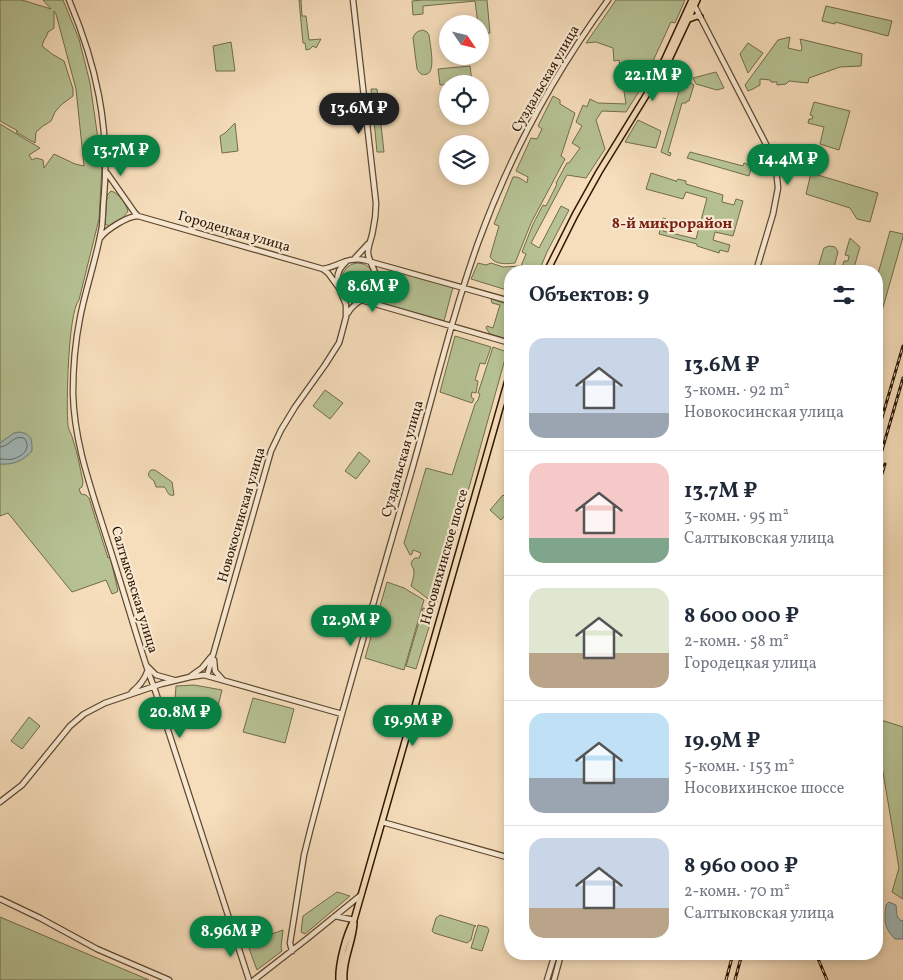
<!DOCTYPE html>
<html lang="ru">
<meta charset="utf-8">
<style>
body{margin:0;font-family:Vollkorn,serif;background:#f2f2f3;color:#1f2937;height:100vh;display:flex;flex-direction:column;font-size:19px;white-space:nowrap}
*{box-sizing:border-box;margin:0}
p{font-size:16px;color:#747a83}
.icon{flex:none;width:28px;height:28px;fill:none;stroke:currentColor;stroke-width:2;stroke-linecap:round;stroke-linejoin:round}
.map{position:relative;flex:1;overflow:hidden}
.details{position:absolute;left:504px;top:265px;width:379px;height:695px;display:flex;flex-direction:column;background:#fff;border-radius:20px;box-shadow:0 2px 8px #0003}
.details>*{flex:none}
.needle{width:32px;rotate:125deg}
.buttons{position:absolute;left:439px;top:15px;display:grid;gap:10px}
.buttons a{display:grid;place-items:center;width:50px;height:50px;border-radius:50%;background:#fff;box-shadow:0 2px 8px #0003;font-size:25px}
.price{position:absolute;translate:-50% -42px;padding:0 11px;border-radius:18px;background:#0b8043;color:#fff;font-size:16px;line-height:32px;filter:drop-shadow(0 1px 2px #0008)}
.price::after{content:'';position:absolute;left:50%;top:30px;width:15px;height:11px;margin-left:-8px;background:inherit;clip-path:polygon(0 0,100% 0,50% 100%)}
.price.active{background:#222;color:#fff}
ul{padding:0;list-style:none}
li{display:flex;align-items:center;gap:15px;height:125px;padding:0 25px}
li+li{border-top:1px solid #e0e1e3}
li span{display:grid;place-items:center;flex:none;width:140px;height:100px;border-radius:15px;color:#555}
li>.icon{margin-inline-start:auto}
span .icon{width:60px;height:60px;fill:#fffc;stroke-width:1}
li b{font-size:21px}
h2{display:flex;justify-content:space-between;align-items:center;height:60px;padding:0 25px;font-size:21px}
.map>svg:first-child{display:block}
.green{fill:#b6c294;stroke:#716c4a}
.water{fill:#a1b9bb;stroke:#727870}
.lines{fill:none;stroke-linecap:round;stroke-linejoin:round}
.shore{stroke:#66685e;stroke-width:1}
.minor-casing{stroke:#5e482f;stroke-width:7}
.major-casing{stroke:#2c1700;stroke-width:8}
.minor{stroke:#f9e9d3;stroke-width:4.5}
.major{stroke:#f6ddbb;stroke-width:5}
.rail-casing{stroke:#2c1700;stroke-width:3}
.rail{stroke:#f9e9d3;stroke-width:1;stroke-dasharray:4;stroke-linecap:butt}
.labels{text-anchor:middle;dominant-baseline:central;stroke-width:4.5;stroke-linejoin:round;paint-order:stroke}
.street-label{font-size:14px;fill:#2c1700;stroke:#f9e9d3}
.neighbourhood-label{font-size:15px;font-weight:bold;fill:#7a1f14;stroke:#f9e9d3}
</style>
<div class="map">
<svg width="903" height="980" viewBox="0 0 903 980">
<rect width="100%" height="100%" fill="#f6ddbb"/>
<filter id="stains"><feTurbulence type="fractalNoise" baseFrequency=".004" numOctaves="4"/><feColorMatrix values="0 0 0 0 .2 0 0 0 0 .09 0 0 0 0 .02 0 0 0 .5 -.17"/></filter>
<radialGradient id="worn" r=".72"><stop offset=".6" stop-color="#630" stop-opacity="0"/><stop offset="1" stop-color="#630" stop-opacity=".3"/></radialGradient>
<path class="green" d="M0,0H22L51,9L43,0H63L79,39L90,83L102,167L99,219L79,300C68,312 66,406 68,426C69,431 72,435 73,440C78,454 80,468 83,482L82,487L79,489L81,494L86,495L89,498L108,558L110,556L118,591L117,592L112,594L106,580L72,592L8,513L0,516V124L40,148L29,155L32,160L36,158L43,160L44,168L54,154L75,164L84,166L76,89L56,14L54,11V28L48,32C47,37 43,40 42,46L52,54L64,61L73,89V96L61,105L55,112L51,121L43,126L36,132L35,143L16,132L18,131L0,121Z
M299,0H301L302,16H306L309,40L321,39L316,48L313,46L310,49L306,50L305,43H303Z
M423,0H487L490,33L480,34V24H478L475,1L423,6V14L413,15L412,1Z
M616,0H685L675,23L671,22L653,61L657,63L626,112L602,111L596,120L605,149L586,178L567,175L531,243L539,248L561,206L569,210L547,252L539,271H510V291L471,279L478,263L486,265L491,263L503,267L521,266L526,254L522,252L533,224L543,205L546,206L557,184L556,183L567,163H569L580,148L572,143L582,126L576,122L583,105L587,107L590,99L598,103L626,104L619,60L614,61L613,48L596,42L586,43Z
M826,6L892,21L888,36L835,22V24L822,21Z
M423,30L427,32L429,35C430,44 436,71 427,74C422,76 419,73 417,69L413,38C415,32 418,31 423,30Z
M790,37L788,48L801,51L802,48L800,39L862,54L861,66L840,67L809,78L808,83L789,81L786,84L777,85V82H771L770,80L760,79V85L753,89L748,91L745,85L778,40Z
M231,42L235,71H216L213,46Z
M748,43L763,53L748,73L740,54Z
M470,66L472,82L440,85L438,69Z
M716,72L724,88L717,90L696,84L693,78Z
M683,78L694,85L689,101H687L686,103H682L668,152L671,153L670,156L661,152Z
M371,89H377L384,152H377Z
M553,96L560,100V104L575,113L561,156L565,159L531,223L515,263C506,264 496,265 490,257L499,226L494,224L513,177C518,176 523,180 527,183L528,177L516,171L531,138L537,139L542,129L538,126Z
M814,102L850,111L839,150L820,144L824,127L808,123L809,119H812L813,116L810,115Z
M638,120L661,131L656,148L625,142Z
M235,123L238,151L222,153L220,136L225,133Z
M690,152L743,166L744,163L752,166L749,176L687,158Z
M651,173L676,181V182L678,179L686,181V184L723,195L722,202L734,205L736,199L743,201L733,236L715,232L713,240L730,245L728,252L720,250L719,253L697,246V244L659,234L663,218L666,219L663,231L696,239L707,198L686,192L683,199L646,189Z
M811,173L878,193L870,222L857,219L850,208L806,194Z
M111,191C119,193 126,204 128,211C124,218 117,224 109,226L105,224L107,195Z
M890,231L903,234V237L876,332V281Z
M850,238L860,247L853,271H841L844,261H848L849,256L845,255Z
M829,246L835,247L838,252L833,271H817L823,251L824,248Z
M342 279a16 16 0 1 1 32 0a16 16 0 1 1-32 0Z
M390,270L453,287L444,321L381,303Z
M491,299L510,305V340L490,334L486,328L487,326L493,328L500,305L492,303Z
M455,336L491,347L485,364L480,363L475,380L478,381L476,393L472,392L471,397L474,399L472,403L440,392Z
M493,347L507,352L437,602L427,598L411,586C412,582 414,577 414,573C414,565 407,564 415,558H419L421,553L413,550L412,554L410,555L404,543L426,468L452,475L475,404L478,400L480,394L478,393Z
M325,390L343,403L330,419L313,406Z
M359,452L370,461L356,479L345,471Z
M151,470H155L172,482L174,495C167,497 168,490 164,487H156L154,481C151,478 145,476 151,470Z
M503,495L510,501V510L501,520L490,510Z
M387,582L404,588L424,600L404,670L365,658Z
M423,608L434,611L416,669L406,666Z
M194,685L222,690L214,722L174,714L176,686Z
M253,698L294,709L285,743L243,732Z
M29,717L40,726L22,749L11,741Z
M881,720L903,727V899L892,892L899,868L883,772L877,745Z
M337,892L350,896L305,934L301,932L303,916Z
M440,915L476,926L474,927L471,940L467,943L434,933L432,931L436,918Z
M0,917L149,980H0Z
M478,925L487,927L489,930L482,951L471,948Z
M283,930L281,947L282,951L257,970L247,943Z"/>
<path class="water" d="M19,432C32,434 32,439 32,451C23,461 13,465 0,464V443L14,433Z
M889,902L896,905L897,916L901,921L903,920V939H895C884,928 884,921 886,905Z"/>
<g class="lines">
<path class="shore" d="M0,447C11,446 12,435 24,438C32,448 23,456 13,459C9,460 4,459 0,459"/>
<g class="minor-casing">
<path id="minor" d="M69,0C96,64 110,126 104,196C103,206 103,216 102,226C97,257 86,287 80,318C75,343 73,368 73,393C74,442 91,488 105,533C120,579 133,625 148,671L156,693L249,980
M693,3L769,150L776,168L778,188L773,214L756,271
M107,173L135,213L138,216
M100,238C107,229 128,216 138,216L323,269L328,273L339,288L346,305V317L341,336L339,343L325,365L295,407L281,430L271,451L207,676
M355,258L368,244
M364,260L510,301
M323,269C337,267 349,256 364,260
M338,284C336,275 339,268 346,262
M341,291L351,297L510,343
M348,313C354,301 370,298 375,286C380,273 369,265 368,253C368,245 372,238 373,230C375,221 376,212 376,203L353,0
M214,660L215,671L223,680
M146,665L156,675L174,680
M192,675L202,668L211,657
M132,692C139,686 144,681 147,672
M0,802L22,785L70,726L84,714L105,703L161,684L190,677L204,675L342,714
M382,822L510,858
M0,899L40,918L97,949L169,980
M335,916L354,920
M292,951L290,943L304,855L310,831C342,709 378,587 413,466C434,392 452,316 478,243C509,157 554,74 608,0
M254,980L308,938L361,895
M547,980L555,954
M554,980L561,954"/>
</g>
<g class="major-casing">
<path id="major" d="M689,19L697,16L700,17
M658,74L692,0
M547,271L575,215L599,172L655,81L666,66L697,0
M339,980C338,964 346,935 354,920L510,373
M344,980C342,961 353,943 354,923"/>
</g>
<use href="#minor" class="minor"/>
<use href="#major" class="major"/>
<g class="rail-casing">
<path id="rail" d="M876,438L903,346
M876,471L903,378
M876,493L885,464
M876,550L880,541
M816,954L827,980
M726,980L733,954
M735,980L742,954"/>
</g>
<use href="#rail" class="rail"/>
</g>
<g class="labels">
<g class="street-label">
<text transform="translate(546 79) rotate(-60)">Суздальская улица</text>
<text transform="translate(234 232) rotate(16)">Городецкая улица</text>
<text transform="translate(403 459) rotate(-74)">Суздальская улица</text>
<text transform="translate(242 515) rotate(-74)">Новокосинская улица</text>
<text transform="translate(445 557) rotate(-74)">Носовихинское шоссе</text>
<text transform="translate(134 590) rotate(73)">Салтыковская улица</text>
</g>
<g class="neighbourhood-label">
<text x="672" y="224">8-й микрорайон</text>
</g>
</g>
<rect width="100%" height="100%" filter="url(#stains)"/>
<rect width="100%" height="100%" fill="url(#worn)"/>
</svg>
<div class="buttons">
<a><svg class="needle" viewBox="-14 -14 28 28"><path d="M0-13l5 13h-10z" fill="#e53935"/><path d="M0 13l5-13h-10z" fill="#747a83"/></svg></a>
<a><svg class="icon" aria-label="locate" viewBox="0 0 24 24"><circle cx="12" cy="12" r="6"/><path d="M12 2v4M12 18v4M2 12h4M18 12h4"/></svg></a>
<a><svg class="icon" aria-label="layers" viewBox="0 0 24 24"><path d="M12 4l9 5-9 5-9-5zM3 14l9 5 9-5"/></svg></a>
</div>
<b class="price" style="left:653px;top:102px">22.1M ₽</b>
<b class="price active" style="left:359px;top:135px">13.6M ₽</b>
<b class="price" style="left:121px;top:177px">13.7M ₽</b>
<b class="price" style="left:788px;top:186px">14.4M ₽</b>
<b class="price" style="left:373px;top:313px">8.6M ₽</b>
<b class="price" style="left:351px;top:647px">12.9M ₽</b>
<b class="price" style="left:180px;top:739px">20.8M ₽</b>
<b class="price" style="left:413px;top:747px">19.9M ₽</b>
<b class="price" style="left:231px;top:958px">8.96M ₽</b>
<section class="details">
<h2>Объектов: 9<svg class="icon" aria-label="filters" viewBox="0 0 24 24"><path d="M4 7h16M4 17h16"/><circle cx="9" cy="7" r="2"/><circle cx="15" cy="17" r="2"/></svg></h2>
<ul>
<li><span style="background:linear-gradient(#c9d6e8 75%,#9aa5b1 0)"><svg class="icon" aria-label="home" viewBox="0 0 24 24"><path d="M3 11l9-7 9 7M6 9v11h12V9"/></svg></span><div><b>13.6M ₽</b><p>3-комн. · 92 m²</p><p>Новокосинская улица</p></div></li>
<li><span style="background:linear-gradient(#f6c9c9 75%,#7fa58c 0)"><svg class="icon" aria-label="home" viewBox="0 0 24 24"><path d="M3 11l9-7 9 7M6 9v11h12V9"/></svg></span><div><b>13.7M ₽</b><p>3-комн. · 95 m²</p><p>Салтыковская улица</p></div></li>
<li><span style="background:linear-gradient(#dfe7d0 65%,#b9a48a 0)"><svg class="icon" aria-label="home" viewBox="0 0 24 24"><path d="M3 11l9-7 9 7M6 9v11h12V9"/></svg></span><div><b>8 600 000 ₽</b><p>2-комн. · 58 m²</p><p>Городецкая улица</p></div></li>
<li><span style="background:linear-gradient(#bfe0f5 65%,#9aa5b1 0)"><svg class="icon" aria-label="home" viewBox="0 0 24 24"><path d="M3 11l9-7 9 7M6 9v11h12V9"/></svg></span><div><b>19.9M ₽</b><p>5-комн. · 153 m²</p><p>Носовихинское шоссе</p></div></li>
<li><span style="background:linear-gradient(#c9d6e8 70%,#b9a48a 0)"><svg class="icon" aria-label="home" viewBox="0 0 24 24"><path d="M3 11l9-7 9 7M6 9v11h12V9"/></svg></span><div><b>8 960 000 ₽</b><p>2-комн. · 70 m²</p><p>Салтыковская улица</p></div></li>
</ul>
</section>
</div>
